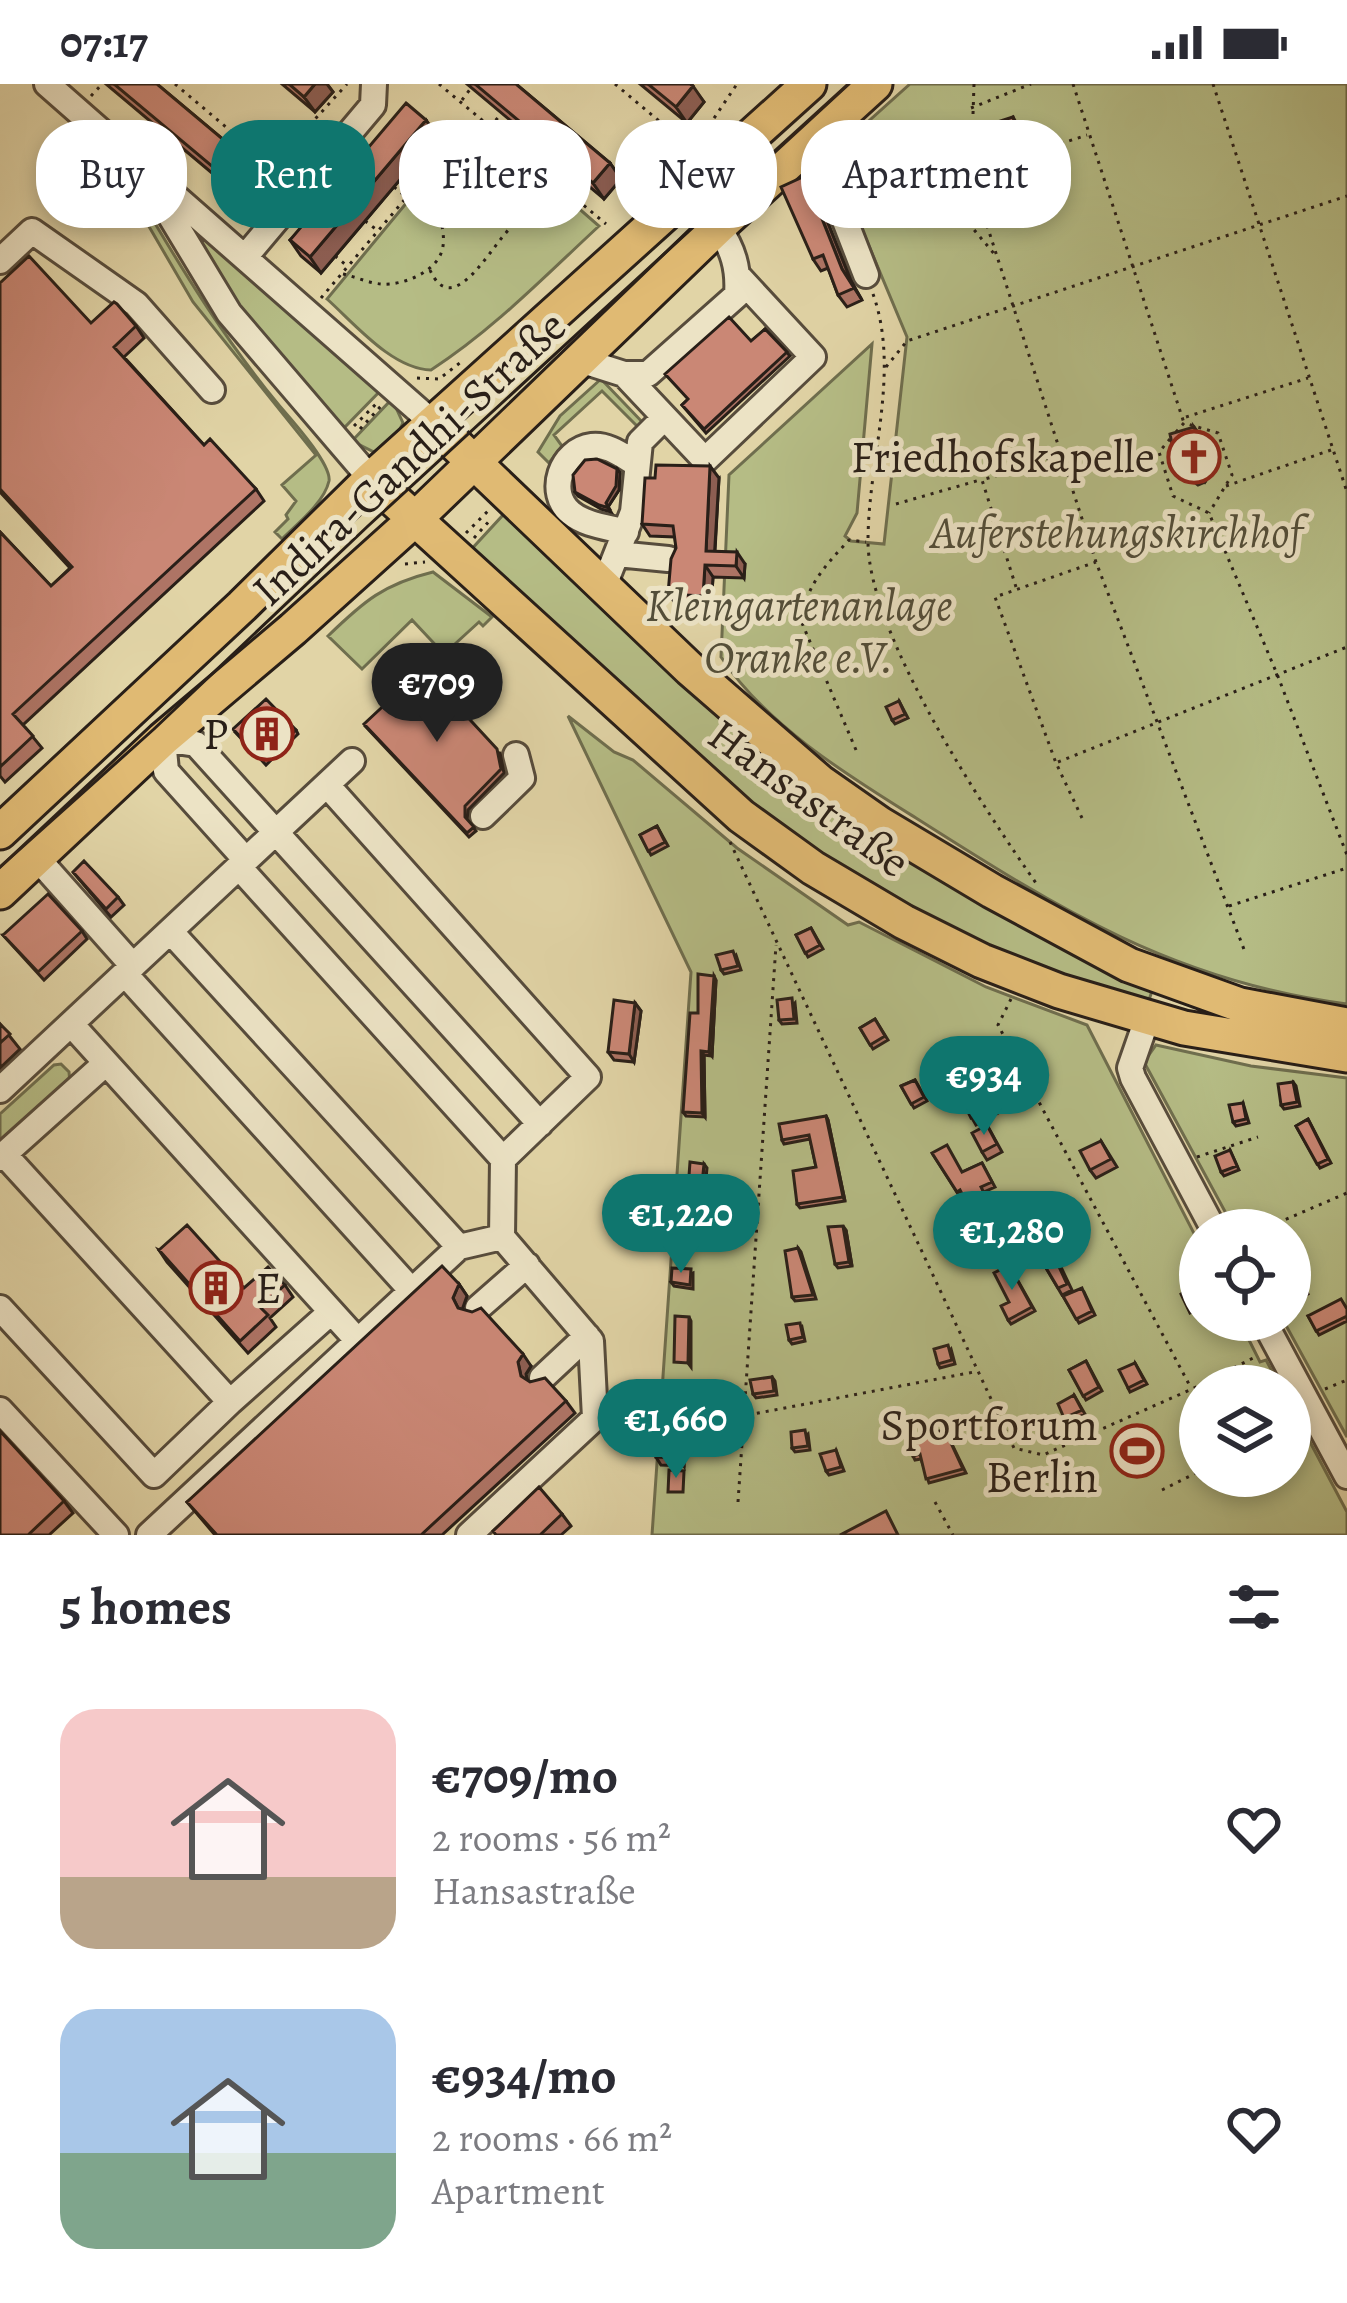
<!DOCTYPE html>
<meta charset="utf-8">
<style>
body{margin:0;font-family:Alegreya,serif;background:#f2f2f3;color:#2b2b33;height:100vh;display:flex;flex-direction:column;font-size:45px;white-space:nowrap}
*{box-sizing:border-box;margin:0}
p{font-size:39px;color:#7c7c81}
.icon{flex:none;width:66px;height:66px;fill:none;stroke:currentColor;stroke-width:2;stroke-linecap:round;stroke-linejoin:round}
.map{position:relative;height:1451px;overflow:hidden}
.panel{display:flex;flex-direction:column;background:#fff;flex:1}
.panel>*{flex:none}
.guide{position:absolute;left:36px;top:36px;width:1275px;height:108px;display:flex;gap:24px}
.controls{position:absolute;left:1179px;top:1125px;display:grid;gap:24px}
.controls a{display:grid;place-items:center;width:132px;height:132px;border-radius:50%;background:#fff;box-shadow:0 6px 18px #0003;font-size:60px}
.price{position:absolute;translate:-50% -102px;padding:0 27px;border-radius:42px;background:#0f766e;color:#fff;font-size:39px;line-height:78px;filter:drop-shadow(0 3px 6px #0008)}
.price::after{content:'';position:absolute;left:50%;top:72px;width:36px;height:27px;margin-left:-18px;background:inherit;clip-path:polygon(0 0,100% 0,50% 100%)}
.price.active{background:#222;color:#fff}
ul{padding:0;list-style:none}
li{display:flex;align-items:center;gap:36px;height:300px;padding:0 60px}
li span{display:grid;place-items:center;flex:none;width:336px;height:240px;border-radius:36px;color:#555}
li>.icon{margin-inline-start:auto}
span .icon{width:144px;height:144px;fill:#fffc;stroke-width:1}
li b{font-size:51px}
h2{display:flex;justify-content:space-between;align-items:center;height:144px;padding:0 60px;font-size:51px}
.tag{padding:0 42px;border-radius:48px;background:#fff;box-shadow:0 6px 18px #0003;font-size:42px;line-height:108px}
.tag.active{background:#0f766e;color:#fff}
.status{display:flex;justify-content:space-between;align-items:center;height:84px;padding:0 60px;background:#fff;direction:ltr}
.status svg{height:33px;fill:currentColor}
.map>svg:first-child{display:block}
.green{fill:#b5bc85;stroke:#6f6e4e;stroke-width:3}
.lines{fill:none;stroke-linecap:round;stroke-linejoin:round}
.minor-casing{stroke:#574c3c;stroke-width:30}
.major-casing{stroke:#291f18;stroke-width:39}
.path{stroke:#291f18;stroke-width:3;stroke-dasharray:3 6;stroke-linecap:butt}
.minor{stroke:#ece3c5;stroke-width:24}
.major{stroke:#e0ba73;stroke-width:33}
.tram{stroke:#291f18;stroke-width:3}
.wall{fill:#ae7465;stroke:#291f18;stroke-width:3}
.shaded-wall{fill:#8d5e52;stroke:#291f18;stroke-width:3}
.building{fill:#ca8775;stroke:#291f18;stroke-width:3}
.labels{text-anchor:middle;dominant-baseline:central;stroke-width:10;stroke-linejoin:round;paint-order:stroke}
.poi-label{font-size:45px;fill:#291f18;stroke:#ece3c5;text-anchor:end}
.street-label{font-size:45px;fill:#291f18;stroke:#ece3c5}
.park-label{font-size:45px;font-style:italic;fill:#534e39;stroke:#ece3c5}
</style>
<div class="status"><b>07:17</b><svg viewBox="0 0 49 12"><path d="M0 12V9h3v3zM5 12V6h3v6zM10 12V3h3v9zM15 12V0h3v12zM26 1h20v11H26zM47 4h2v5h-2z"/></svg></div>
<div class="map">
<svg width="1347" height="1451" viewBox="0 0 1347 1451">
<rect width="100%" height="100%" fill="#e1d4a6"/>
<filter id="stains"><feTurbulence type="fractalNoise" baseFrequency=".00167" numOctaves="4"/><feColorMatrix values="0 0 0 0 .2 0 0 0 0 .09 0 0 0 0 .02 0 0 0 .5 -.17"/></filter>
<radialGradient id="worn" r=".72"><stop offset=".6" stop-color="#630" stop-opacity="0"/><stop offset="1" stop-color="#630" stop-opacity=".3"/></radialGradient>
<path class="green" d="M910,0H1347V920C1175,898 1059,825 916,734C847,691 767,642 721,573L729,391L872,260L857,429L845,452L851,457L884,460L907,253L831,71Z
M489,46L599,142C545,192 493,246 431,286C392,285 355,240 327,215L437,82L480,59Z
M143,119C184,189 226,257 278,320C290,334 332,380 329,397C324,419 297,440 282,455L275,448L288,435L286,431L296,417L282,401L316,371L193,218L137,122Z
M194,143L383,304L342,346L246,237L191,146Z
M601,295L647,343L642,347L602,307L554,351L562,362L549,379L538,368L560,332Z
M392,315L403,339L396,353L374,368L352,357Z
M504,430L659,575L1154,901L1146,925L1096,910L901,827L743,718L468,469Z
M433,488L492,533L483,542L479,538L444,570L412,536L362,585L328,552C364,517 384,500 433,488Z
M568,632L614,668L633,676L737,764L848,841L859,838L986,903L1087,941L1200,1161V1236H1239L1260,1278L1266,1276L1280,1302H1200V1392H1290V1341L1292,1345L1301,1341L1347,1428V1451H652L691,888Z
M1156,961L1251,982L1347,994V1353L1283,1236H1290V1146H1235L1144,978Z
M61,980L69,988L70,1000L0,1064V1030L54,981Z"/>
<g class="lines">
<g class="minor-casing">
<path id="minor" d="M47,0L433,339
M809,60L833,106L866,191
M161,100L168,128L229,229L371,395
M245,173L373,21L374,0
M0,177L32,147L136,220L212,306
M580,276L624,290H648L737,211C739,184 733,165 718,143
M624,290L705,376L813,273L739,193
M626,448C608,443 585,441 571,429C546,409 561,366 592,362C608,360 623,372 637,380
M617,470L668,475
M603,504L633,428L640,358L664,334
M327,701L588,993L503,1075L502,1153L591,1257L595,1334L469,1451
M483,732L522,694L516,671
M37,774L133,882
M246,776L166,687L163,655L196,660L540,1040
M239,783L503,1075
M170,847L459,1163
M125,890L412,1207
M1147,935L1130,984L1133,994L1214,1146
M71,940L358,1257
M0,1006L352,677
M4,1070L230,1318L331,1228
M0,1074L106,979
M0,1224L154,1391L230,1318
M478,1224L527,1181
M1263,1236L1347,1392
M542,1294L587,1252
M0,1326L116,1451
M149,1451L459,1163L502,1153"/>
</g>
<g class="major-casing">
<path id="major" d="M433,339L690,585L820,698L880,740L992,807L1129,881L1240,921L1347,941
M371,395L741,732L813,784L904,838L982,877L1059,907L1184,944L1347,971
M0,748L242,522L371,395L809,0
M0,808L163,655L293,545L414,436L718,143L875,0"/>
</g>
<path class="path" d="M175,0L284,92
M439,0L606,140
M615,0L696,68
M974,0L971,92L1096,478L1245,868
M1073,0L1184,339
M1213,0L1347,408
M91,12L102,0
M462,16L471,4
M971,24L1031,0
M694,64L737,0
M521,66L531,54
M508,85L516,87L533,79
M281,87L307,44L347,0
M548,89L558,76
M394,103L405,112
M917,103L965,135L996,172
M924,105L1087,51
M580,115L589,103
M365,137L377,146
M335,172L346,181
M430,186C454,240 495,154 513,142C524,135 540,137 552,133C561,130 570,125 578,120
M343,190C356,193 369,199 381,200C403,202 440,187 443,162C445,150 440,135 439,123C438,102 438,84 422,70
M873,210C901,288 868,376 868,457C868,550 984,725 1038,802
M321,214L434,81L476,59L502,29
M886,283L907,257L1347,112
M417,294L439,295L461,278
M1186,333L1308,294
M354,342L377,319
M360,345L382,321
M1176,348L1184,339L1218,349L1232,391L1209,429
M1170,355L1159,368L1173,412L1209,429L1277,590L1347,771
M1226,402L1331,366
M896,420L980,396
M466,449L489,426
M474,454L492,434
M405,480L425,478
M1016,503L982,396L1061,372
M856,666L802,539C804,503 826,481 849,456L866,458
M1058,678L1347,563
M1082,734L1056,679L995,513L1096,478
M730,758L1014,1364L1043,1371L1192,1305L1255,1273
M1229,822L1347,784
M1011,915L998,941L1191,1304
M1197,1073L1258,1053
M1261,1146L1347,1109
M1325,1305L1347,1296
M748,1331L974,1288
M1162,1406L1200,1387
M738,1418L776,861
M935,1418L953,1451"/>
<use href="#minor" class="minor"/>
<use href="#major" class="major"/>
<path class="tram" d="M0,783L154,645L368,442L849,0"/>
</g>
<path class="wall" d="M106,0H157L250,78L261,93L243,115Z
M282,0H327L333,8L315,28Z
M467,0H516L610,79L621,95L604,115Z
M640,0H690L704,18L687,39Z
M1013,33L1017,40L1023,56L986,67L981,61Z
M426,36L437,52L321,189L301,172L290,156Z
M814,104L851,197L862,216L847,223L838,211L828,184L821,187L813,175Z
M0,199L91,239L136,242L144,254L124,273L204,361L256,405L264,417L23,641L42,664L5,698L0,692V448L51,502L70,484L0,408Z
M765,245L790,272L706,349L682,321Z
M1200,351L1213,385L1205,398L1198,401L1181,388L1176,380Z
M617,385L620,389L619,406L608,423L611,428L601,425L578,412L575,408Z
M719,394L715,467L745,480L744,494L713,493L711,524L677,521L668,510L676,464L675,453L650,452L642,440Z
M899,617L908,634L895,640L892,636Z
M367,644L500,669L504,689L468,726L467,736L476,747L469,753Z
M296,646L298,650L266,681L236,649Z
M657,742L668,762L651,771L640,751Z
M73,788L118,813L124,821L111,833Z
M811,844L823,865L808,873L796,851Z
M82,847L87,855L44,896L3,851Z
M736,871L741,886L724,890L721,886Z
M716,896L712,972L704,971L705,1033L686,1032L683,1028L698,929Z
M635,919L641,927L634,978L614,976L608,968Z
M795,919L797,939L782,940L779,936Z
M875,935L888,956L873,965L860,944Z
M0,940L20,965L0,984Z
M979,989L1002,1027L976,1041L964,1020L977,1013Z
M915,996L927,1017L914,1024L901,1002Z
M1293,998L1296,1002L1300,1022L1284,1025L1281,1021Z
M1243,1019L1249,1039L1236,1042L1233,1038Z
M826,1032L828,1036L845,1117L800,1124L797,1120L816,1083L810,1055L784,1060L782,1056Z
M1308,1035L1331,1079L1320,1084L1296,1042Z
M987,1041L1002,1068L987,1076L982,1068Z
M1101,1057L1117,1083L1096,1094L1090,1086Z
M1230,1066L1239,1086L1224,1092L1221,1088Z
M932,1069L962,1088L982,1079L995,1103L984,1108L998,1134L1007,1129L1017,1147L990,1163L962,1112L960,1113Z
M846,1146L852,1182L838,1184L835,1180Z
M1054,1148L1069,1175L1059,1179L1072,1206L1062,1211L1033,1162Z
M798,1164L801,1168L816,1215L795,1217L792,1213Z
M159,1166L244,1204L285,1201L293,1213L270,1234L276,1243L248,1269L167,1178Z
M1290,1177L1308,1210L1298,1216L1290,1204Z
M1009,1181L1035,1227L1011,1240L1008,1236Z
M693,1189V1205L674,1202L671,1198Z
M459,1200L467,1212L462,1225L531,1282L526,1290L527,1296L566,1317L575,1329L442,1451H215L187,1418Z
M1084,1208L1095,1231L1079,1239L1063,1212Z
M1347,1224V1237L1319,1251L1308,1232Z
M802,1243L805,1257L792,1260L789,1256Z
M951,1265L955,1280L940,1284L938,1280Z
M1086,1277L1102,1307L1086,1316L1069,1286Z
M1135,1279L1147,1300L1130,1308L1128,1304Z
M772,1293L775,1297L777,1311L756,1314L753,1310Z
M681,1303L686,1310L684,1331H679L678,1353L684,1360V1382L661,1381L656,1373Z
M1074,1311L1085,1330L1067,1338L1064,1334Z
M945,1346L966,1389L929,1399L921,1375L915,1376L913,1372Z
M808,1350L810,1366L795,1368L792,1364Z
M836,1366L844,1387L829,1391L826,1387Z
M64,1417L73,1429L49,1451H0Z
M562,1430L571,1442L561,1451H495Z"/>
<path class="shaded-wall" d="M315,0H327L333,8L315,28L304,13Z
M693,2L704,18L687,39L676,23Z
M426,36L437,52L321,189L310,173Z
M250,78L261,93L243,115L232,99Z
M610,79L621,95L604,115L593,99Z
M805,92L814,104L851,197L862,216L842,185Z
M1194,343L1200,351L1213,385L1205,398L1200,390Z
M710,382L719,394L714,478L706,467Z
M617,385L620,389L619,406L608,423L606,419Z
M737,468L745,480L744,494L736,482Z
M705,481L713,493L711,524L703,512Z
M714,892L716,896L712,972L709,968Z
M635,919L641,927L634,978L629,970Z
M701,967L704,971L705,1033L702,1029Z
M826,1032L828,1036L845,1117L843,1113Z
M704,1080L707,1084L703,1125L700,1121Z
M843,1142L846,1146L852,1182L849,1178Z
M459,1200L467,1212L462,1226L458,1224L453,1214Z
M689,1233L691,1237V1283L688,1279Z
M523,1270L531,1282L526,1290L529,1304L521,1292L518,1278Z
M681,1303L686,1310L684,1331L679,1324Z
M673,1324L679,1331L677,1360L672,1352Z
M678,1353L684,1360V1382L679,1374Z"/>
<path class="building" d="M114,0H157L250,78L232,99Z
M289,0H315L304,13Z
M475,0H516L610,79L593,99Z
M648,0H690L693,2L676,23Z
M406,19L426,36L310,173L290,156Z
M1013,33L1018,50L981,61L976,45Z
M805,92L842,185L854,204L838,211L823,171L813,175L781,103Z
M29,172L91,239L114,218L117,220L136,242L114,263L204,361L210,355L256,405L13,630L33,652L0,683V448L51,502L72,483L0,405V199Z
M729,233L751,257L765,245L787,268L704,345L682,321L688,315L665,290Z
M1194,343L1207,377L1200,390L1192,393L1176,380L1170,350Z
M597,375L617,385L616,402L606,419L609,424L599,421L575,408L573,391L585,376Z
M656,381L710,382L706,467L737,468L736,482L705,481L703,512L668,510L671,475L676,464L673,442L642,440L645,394H655Z
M423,585L497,665L501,685L465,722V733L474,743L467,749L364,640Z
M266,615L296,646L263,677L233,645Z
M899,617L905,630L892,636L886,623Z
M657,742L665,758L648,767L640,751Z
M84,777L118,813L106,825L73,788Z
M48,810L82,847L38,888L3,851Z
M811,844L820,861L805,869L796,851Z
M733,867L738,882L721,886L716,871Z
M698,890L714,892L709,968L701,967L702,1029L683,1028L690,929H698Z
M792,914L794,935L779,936L777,916Z
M614,916L635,919L629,970L608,968Z
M875,935L885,952L870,961L860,944Z
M0,940L10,950L0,959Z
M975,982L997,1020L971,1034L964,1020L977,1013L964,988Z
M915,996L924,1013L911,1020L901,1002Z
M1293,998L1297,1018L1281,1021L1278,1000Z
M1243,1019L1246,1035L1233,1038L1229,1021Z
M826,1032L843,1113L797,1120L793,1087L816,1083L809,1051L782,1056L779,1040Z
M1308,1035L1328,1075L1317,1080L1296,1042Z
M987,1041L997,1060L982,1068L972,1049Z
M1101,1057L1111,1075L1090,1086L1080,1067Z
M947,1061L962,1088L982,1079L992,1098L981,1103L997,1135L1007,1129L1014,1142L987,1158L960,1106L957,1108L932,1069Z
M1230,1066L1237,1082L1221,1088L1215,1072Z
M690,1078L704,1080L700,1121L687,1120Z
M187,1141L244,1204L268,1183L285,1201L260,1223L268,1231L240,1257L159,1166Z
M843,1142L849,1178L835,1180L828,1143Z
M1054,1148L1064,1168L1054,1172L1067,1200L1058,1204L1033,1162Z
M798,1164L813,1211L792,1213L785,1167Z
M1290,1178L1305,1206L1295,1212L1290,1204Z
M1009,1181L1032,1223L1008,1236L1001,1222L1009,1218L994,1189Z
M442,1182L459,1200L453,1214L458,1224L472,1228L481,1224L523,1270L518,1278L521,1292L530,1298L545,1294L566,1317L421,1451H217L187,1418Z
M672,1184L691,1185L690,1201L671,1198Z
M1194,1202L1200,1213V1224L1190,1229L1181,1210Z
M1082,1204L1092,1227L1076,1235L1063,1212Z
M1341,1215L1347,1225V1232L1316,1247L1308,1232Z
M675,1232L689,1233L688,1279L674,1278Z
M800,1239L803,1253L789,1256L786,1241Z
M948,1261L952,1276L938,1280L934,1265Z
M1086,1277L1099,1303L1083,1312L1069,1286Z
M1135,1279L1144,1296L1128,1304L1119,1286Z
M772,1293L774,1307L753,1310L750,1296Z
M662,1301L681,1303L679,1324H673L672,1352L678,1353L679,1374L656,1373Z
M1074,1311L1082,1326L1064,1334L1058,1320Z
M805,1346L808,1362L792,1364L791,1348Z
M945,1346L963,1385L926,1395L920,1370L913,1372L909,1353Z
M0,1347L64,1417L28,1451H0Z
M836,1366L841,1383L826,1387L820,1370Z
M669,1386L684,1387L683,1408H668Z
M539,1403L562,1430L540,1451H496L493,1447Z
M886,1427L898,1451H840Z"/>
<defs>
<g id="church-ring" transform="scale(2.7)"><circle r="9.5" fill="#ece3c5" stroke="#8f2418" stroke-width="1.5"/><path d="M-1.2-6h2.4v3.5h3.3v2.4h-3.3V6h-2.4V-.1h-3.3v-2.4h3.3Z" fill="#8f2418"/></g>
<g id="building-ring" transform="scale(2.7)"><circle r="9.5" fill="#ece3c5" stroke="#8f2418" stroke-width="1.5"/><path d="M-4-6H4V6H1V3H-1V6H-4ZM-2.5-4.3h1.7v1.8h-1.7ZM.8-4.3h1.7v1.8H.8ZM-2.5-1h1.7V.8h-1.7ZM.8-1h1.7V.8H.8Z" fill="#8f2418"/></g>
<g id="stadium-ring" transform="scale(2.7)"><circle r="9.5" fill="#ece3c5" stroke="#8f2418" stroke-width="1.5"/><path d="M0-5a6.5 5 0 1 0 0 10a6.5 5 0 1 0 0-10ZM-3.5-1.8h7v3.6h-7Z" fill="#8f2418"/></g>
</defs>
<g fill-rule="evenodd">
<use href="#church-ring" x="1194" y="373"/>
<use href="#building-ring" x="267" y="650"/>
<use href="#building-ring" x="216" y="1204"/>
<use href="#stadium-ring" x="1137" y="1367"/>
</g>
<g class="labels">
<g class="poi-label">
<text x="1155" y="373">Friedhofskapelle</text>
<text x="228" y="650">P</text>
<text x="255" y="1204" text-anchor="start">E</text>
<text x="1098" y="1341">Sportforum<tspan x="1098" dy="52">Berlin</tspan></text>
</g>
<g class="street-label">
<text transform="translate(409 374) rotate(-43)">Indira-Gandhi-Straße</text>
<text transform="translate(809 714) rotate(36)">Hansastraße</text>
</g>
<g class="park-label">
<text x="1116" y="448">Auferstehungskirchhof</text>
<text x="799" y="521">Kleingartenanlage<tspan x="799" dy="52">Oranke e.V.</tspan></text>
</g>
</g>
<rect width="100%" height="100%" filter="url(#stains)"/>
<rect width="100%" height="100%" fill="url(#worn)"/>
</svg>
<div class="controls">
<a><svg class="icon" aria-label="locate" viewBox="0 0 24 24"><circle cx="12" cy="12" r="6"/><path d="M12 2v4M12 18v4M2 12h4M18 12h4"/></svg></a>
<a><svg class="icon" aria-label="layers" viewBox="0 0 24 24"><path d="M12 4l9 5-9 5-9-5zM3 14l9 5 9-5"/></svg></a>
</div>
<b class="price active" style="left:437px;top:661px">€709</b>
<b class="price" style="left:984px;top:1054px">€934</b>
<b class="price" style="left:681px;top:1192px">€1,220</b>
<b class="price" style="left:1012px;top:1209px">€1,280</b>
<b class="price" style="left:676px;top:1397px">€1,660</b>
<div class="guide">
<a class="tag">Buy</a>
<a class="tag active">Rent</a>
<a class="tag">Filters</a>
<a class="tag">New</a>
<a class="tag">Apartment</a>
</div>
</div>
<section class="panel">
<h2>5 homes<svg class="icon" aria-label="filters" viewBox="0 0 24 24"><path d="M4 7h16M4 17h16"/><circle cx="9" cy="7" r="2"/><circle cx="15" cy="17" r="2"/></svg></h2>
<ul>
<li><span style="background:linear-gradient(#f6c9c9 70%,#b9a48a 0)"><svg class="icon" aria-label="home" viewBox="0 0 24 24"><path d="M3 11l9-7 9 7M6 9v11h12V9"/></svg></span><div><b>€709/mo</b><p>2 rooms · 56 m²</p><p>Hansastraße</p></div><svg class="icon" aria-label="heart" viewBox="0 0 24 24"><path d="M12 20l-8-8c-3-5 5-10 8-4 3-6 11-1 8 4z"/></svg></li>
<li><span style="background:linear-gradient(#a9c7e8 60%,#7fa58c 0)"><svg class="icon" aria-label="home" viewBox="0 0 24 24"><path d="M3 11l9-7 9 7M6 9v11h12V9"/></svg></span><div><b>€934/mo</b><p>2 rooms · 66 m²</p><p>Apartment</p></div><svg class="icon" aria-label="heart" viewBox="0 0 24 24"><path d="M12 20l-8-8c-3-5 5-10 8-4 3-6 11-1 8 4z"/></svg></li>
</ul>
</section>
